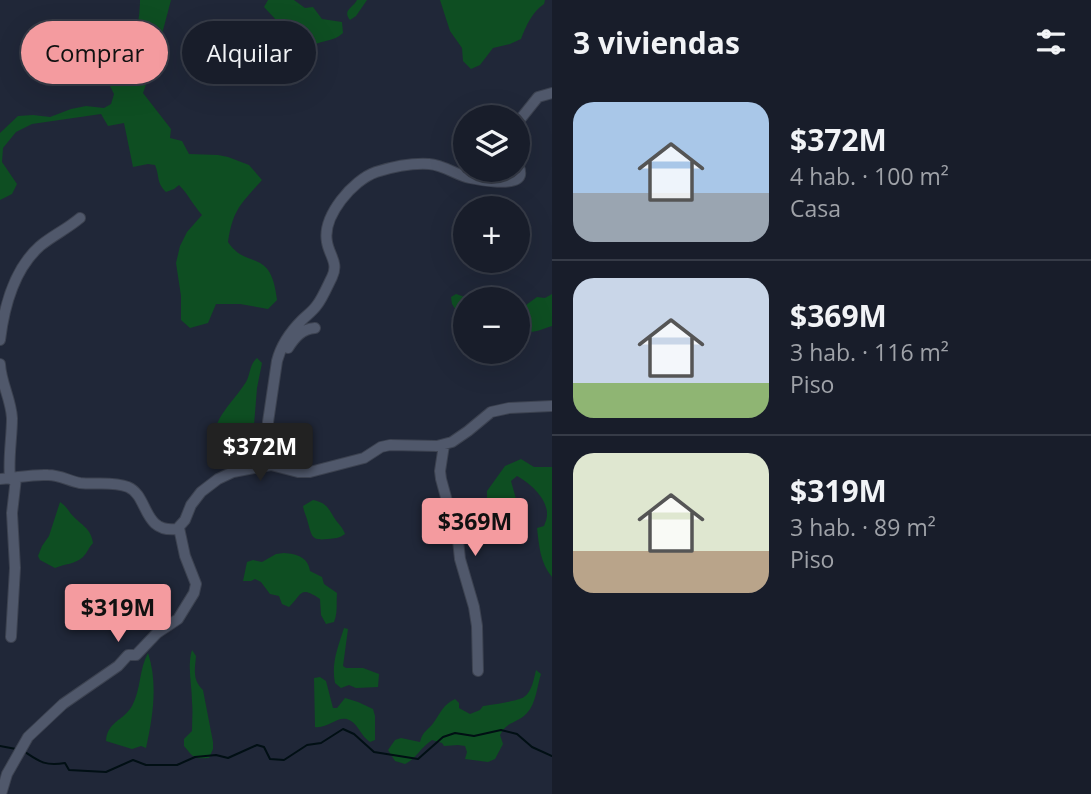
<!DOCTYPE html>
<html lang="es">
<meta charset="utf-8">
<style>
body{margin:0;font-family:"Open Sans",sans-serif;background:#212632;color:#f1f3f6;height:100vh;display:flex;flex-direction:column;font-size:26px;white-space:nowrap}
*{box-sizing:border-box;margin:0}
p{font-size:23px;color:#9fa2a8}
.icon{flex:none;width:38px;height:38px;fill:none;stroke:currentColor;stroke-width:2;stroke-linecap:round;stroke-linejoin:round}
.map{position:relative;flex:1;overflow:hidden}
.details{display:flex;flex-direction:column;background:#181d2a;width:539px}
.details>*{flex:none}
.hud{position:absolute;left:21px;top:21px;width:425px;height:63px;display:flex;gap:14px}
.buttons{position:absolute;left:453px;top:105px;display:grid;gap:14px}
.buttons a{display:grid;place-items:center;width:77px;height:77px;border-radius:50%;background:#181d2a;box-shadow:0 7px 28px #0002,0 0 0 2px #363b47;font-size:35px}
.price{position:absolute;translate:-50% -60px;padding:0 16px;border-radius:7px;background:#f49b9f;color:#111;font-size:23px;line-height:46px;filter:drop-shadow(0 2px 4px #0008)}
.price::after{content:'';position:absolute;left:50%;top:42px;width:21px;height:16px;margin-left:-10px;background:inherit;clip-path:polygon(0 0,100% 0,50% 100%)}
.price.active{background:#222;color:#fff}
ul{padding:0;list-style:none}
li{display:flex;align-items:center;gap:21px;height:175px;padding:0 21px}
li+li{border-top:2px solid #363b47}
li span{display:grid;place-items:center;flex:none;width:196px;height:140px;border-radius:21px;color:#555}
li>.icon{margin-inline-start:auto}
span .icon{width:84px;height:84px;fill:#fffc;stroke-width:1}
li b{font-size:30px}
h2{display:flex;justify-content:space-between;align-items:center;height:84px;padding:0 21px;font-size:30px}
.tag{padding:0 24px;border-radius:32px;background:#181d2a;box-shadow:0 7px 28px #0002,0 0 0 2px #363b47;font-size:24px;line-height:63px}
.tag.active{background:#f49b9f;color:#111}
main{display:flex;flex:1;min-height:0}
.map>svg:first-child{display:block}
.green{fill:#0e4e22}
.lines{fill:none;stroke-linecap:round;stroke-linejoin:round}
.stream{stroke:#010f14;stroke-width:2}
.minor-casing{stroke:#3c4250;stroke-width:12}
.minor{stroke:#50586b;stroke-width:10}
</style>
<main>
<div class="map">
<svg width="552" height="794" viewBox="0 0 552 794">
<rect width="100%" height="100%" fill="#202738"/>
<path class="green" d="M140,0H171L157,53L143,93L171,129L170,138L182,141L189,154L218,155L228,157L249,165L262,180C241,204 233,209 228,242C247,271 271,246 277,300L268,309L240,304H216L208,323L190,328L181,320V296L176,263L180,246L187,232L202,215C193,205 188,194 179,185L174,189L166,192C156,182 160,177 155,165L148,164L133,167L124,123L108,126L101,114L32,124L16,132L3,148L2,162L17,184L12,194L0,200V133L18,116L33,115L50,117L71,109L86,106L104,108L111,104L114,94L107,80L115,57C117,56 124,55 126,54C137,46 140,12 140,0Z
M268,0H294L305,8L313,7L322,19L342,22L343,33C331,44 317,38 306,52L264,7Z
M357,0H367L356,16L350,20C342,10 353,8 357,0Z
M440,0H545L544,4C532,12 526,26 521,39L510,44L493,48L480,65L471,69L463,61L462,48L450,31Z
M456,294L471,299H466L465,312H457L452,304L451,297Z
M552,294V326C539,330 532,335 518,329V305H526L537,297L545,298Z
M257,358L262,363L257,388L254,425L252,432L228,451L218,453L213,449C210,420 232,404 246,382C251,373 249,365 257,358Z
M521,459L534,467H552V577C540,563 539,545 537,528L544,526C545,523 547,519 547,515C548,499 530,483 517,476L511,481L516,499L509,508L497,511L487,504V491L505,466Z
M313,500C327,503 328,508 335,519C339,525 342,526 345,534C338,539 335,538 328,539C311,541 312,536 308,523C307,517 304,513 303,506Z
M60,502C67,507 67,509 72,515C81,525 91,528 93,543C89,547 87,553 83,557C76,564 64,564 55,568L40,560L38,556L42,546L49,536Z
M284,553C297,554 308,557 310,571L322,577L324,584L337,593C336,604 338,612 334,622L326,624L321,615L320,599C300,585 302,594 289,607L282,604L279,596L270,594L261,582L255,579L251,581H243L247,562L253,560L262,562L276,554Z
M344,628L348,629L343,666L346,668H363L379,674L378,687L356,688L349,685L341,688L335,683C331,663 338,647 344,628Z
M192,650L196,656C195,669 192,680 203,690L213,742V749L209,758C193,759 194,758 184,746V739L192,731C192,721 193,712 192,702C192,685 187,666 192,650Z
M148,653C158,683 153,717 146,748L141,746L132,749L106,741C107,722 123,721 132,706C141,690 139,669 148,653Z
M536,670L541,674C537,686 536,704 527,713C517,724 508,720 500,735L503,744L495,759L488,762L465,759L467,752L465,746L458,745L444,746L442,743L432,740C421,747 415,760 405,764L395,761L388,750L395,740L401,738L420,742C423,730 428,731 434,722C441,712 443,705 455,699L459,703V708L470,714L480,710L483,706C492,705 518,701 524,697C532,692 534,678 536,670Z
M320,677L326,681L333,708H337L345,698L358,702L373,709L375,716V740L370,742C361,736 359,726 351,721C339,713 329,729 315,727L314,678Z"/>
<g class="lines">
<path class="stream" d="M0,746L16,749
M25,752C40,762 45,766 65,763L69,770L106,772L133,760L146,765H177L195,757L216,755L228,758L257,745L264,747L270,759L284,760L307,745L321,743L343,729L354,734L374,752L418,759L443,737L455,733L474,736L501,730L517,734L532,747L552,756"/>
<g class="minor-casing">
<path id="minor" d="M518,122L538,97L552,93
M0,340C4,307 14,269 40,246C52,236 67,229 80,218
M288,348C295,337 302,329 315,328
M0,364C1,383 11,399 12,418C12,438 8,457 10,479
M444,445L440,471L441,479L447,501L456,521L460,559L474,607L477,626L478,671
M271,465L268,443V422L277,361C281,345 290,332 302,320C307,315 313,311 317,305C322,299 328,285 332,277C339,263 329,255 327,242C322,216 353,180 376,172C392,167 413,163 429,164C444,165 456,175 470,178C479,180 517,187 520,175C521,171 519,167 518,164
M0,479C16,478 33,474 48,475C60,475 69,481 80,483C96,485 112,481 128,487C149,496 142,533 177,529L185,520L191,505L201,492L218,479L233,472L271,465L298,472H310L364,458L381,447L390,445L437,446L452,442L468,431L491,412L509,408L552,406
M11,637L15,568L12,513L16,478
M1,794L7,774L28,737L63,704L118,666L128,655H136L157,633L178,619L194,593L196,584L185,556L179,528"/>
</g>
<use href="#minor" class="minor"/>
</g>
</svg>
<div class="buttons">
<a><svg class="icon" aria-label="layers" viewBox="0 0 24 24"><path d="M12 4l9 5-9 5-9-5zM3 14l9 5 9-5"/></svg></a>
<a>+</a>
<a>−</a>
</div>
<b class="price active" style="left:260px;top:483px">$372M</b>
<b class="price" style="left:475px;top:558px">$369M</b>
<b class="price" style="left:118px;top:644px">$319M</b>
<div class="hud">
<a class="tag active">Comprar</a>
<a class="tag">Alquilar</a>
</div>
</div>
<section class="details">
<h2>3 viviendas<svg class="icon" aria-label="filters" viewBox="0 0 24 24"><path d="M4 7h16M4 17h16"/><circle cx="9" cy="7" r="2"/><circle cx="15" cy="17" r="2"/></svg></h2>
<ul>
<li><span style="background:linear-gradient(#a9c7e8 65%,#9aa5b1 0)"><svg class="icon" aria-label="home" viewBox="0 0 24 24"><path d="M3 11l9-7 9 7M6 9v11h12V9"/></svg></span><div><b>$372M</b><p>4 hab. · 100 m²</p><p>Casa</p></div></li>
<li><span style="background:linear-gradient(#c9d6e8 75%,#8fb573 0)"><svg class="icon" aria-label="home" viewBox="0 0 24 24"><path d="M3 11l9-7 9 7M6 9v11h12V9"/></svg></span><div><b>$369M</b><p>3 hab. · 116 m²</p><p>Piso</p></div></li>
<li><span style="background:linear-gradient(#dfe7d0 70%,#b9a48a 0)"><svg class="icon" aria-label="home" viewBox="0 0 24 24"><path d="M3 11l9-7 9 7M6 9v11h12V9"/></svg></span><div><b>$319M</b><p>3 hab. · 89 m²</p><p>Piso</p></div></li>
</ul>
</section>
</main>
